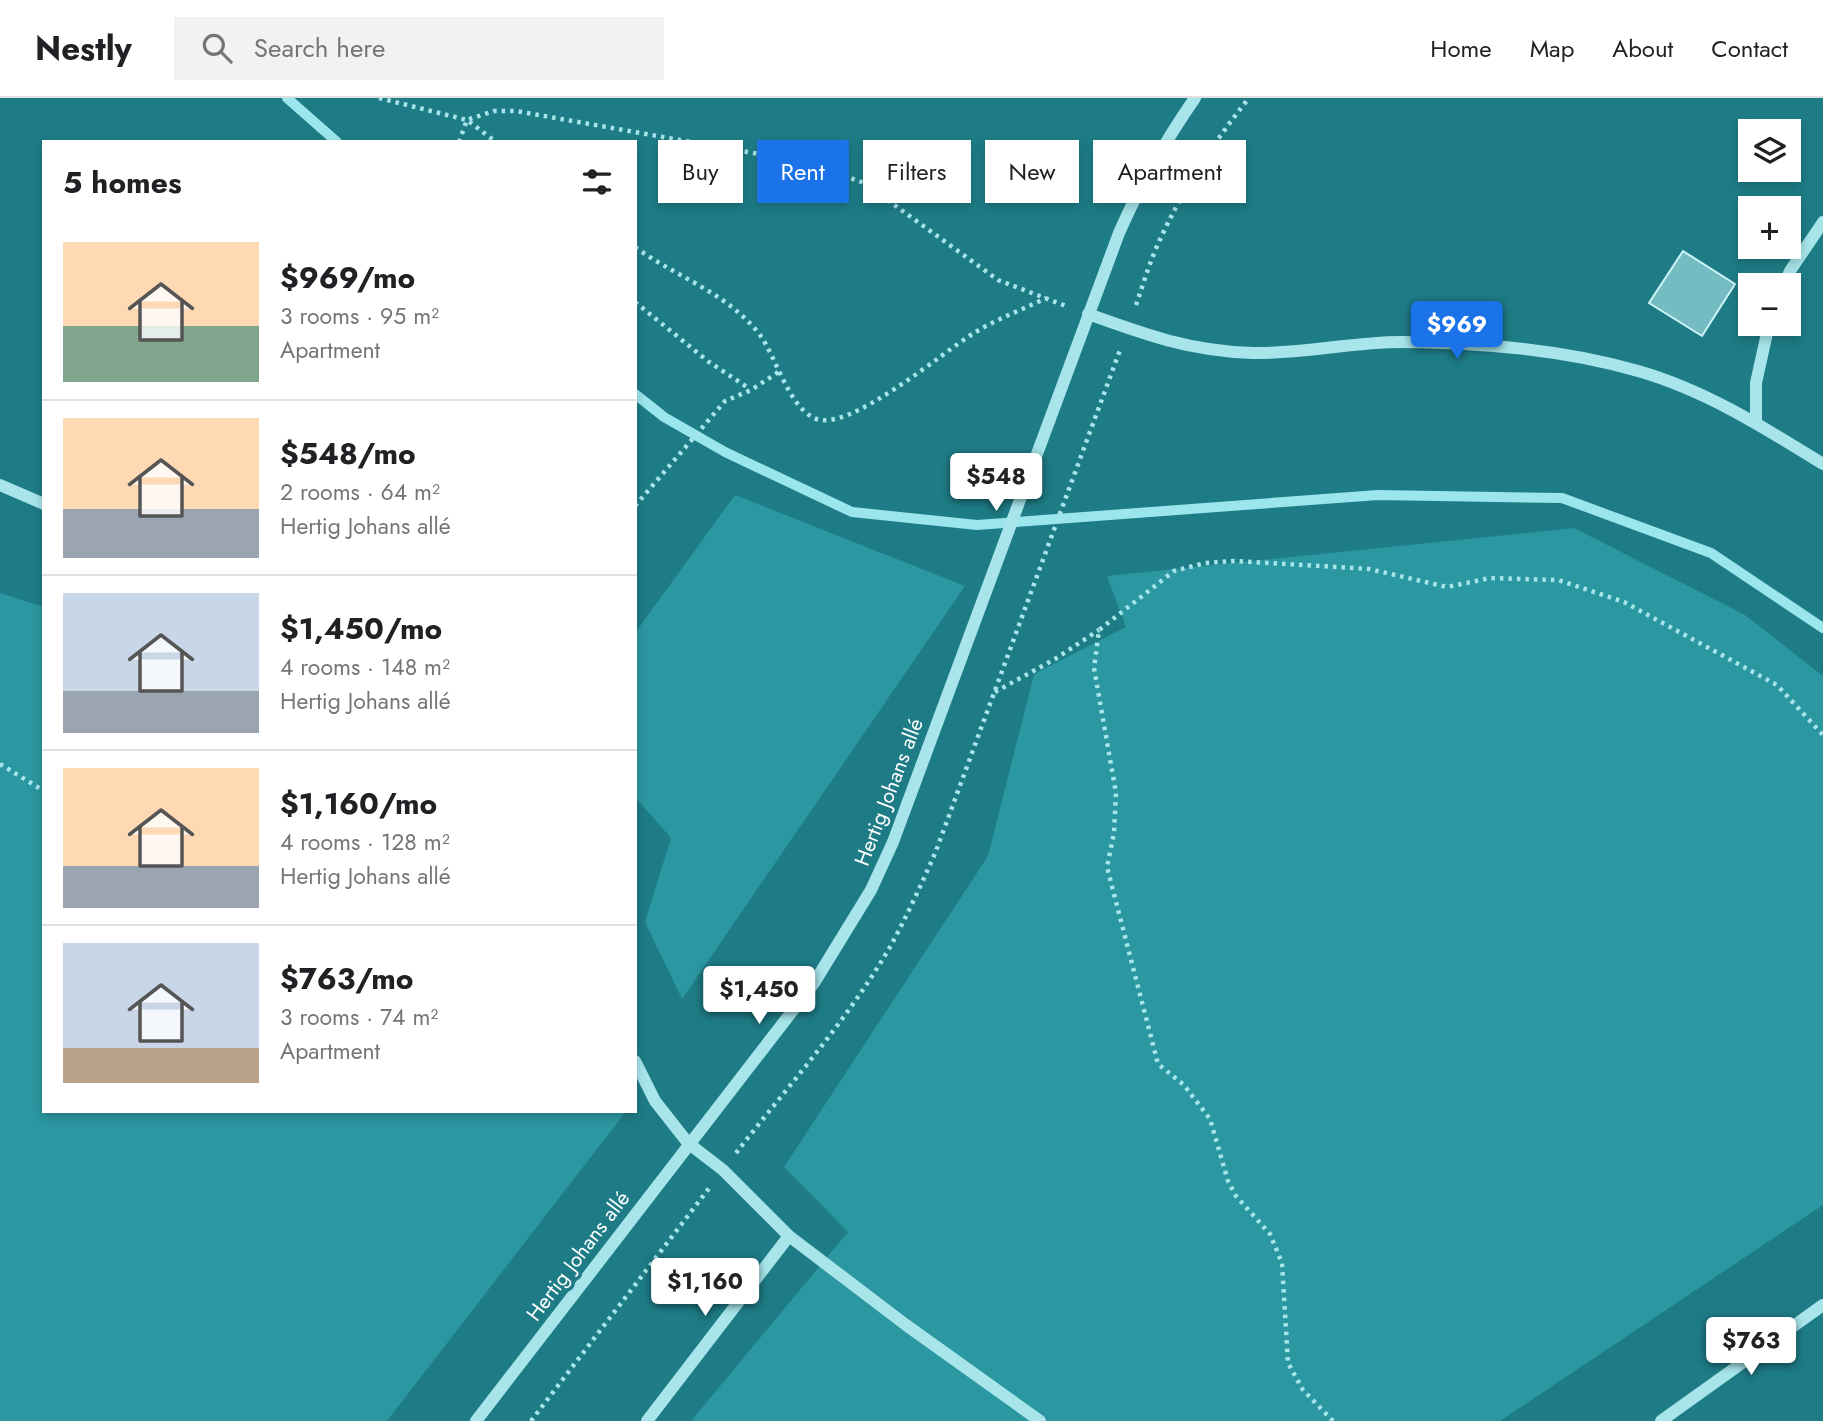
<!DOCTYPE html>
<meta charset="utf-8">
<style>
body{margin:0;font-family:Jost,sans-serif;background:#f2f2f2;color:#202124;height:100vh;display:flex;flex-direction:column;font-size:26px;white-space:nowrap}
*{box-sizing:border-box;margin:0}
p{font-size:23px;color:#757577}
.icon{flex:none;width:38px;height:38px;fill:none;stroke:currentColor;stroke-width:2;stroke-linecap:round;stroke-linejoin:round}
.map{position:relative;flex:1;overflow:hidden}
.sheet{position:absolute;left:42px;top:42px;width:595px;height:973px;display:flex;flex-direction:column;background:#fff;border-radius:0px;box-shadow:0 4px 10px #0003}
.sheet>*{flex:none}
.hud{position:absolute;left:658px;top:42px;width:665px;height:63px;display:flex;gap:14px}
.buttons{position:absolute;left:1738px;top:21px;display:grid;gap:14px}
.buttons a{display:grid;place-items:center;width:63px;height:63px;border-radius:0px;background:#fff;box-shadow:0 4px 10px #0003;font-size:35px}
.price{position:absolute;translate:-50% -60px;padding:0 16px;border-radius:7px;background:#fff;color:#222;font-size:23px;line-height:46px;filter:drop-shadow(0 2px 4px #0008)}
.price::after{content:'';position:absolute;left:50%;top:42px;width:21px;height:16px;margin-left:-10px;background:inherit;clip-path:polygon(0 0,100% 0,50% 100%)}
.price.active{background:#1a73e8;color:#fff}
ul{padding:0;list-style:none}
li{display:flex;align-items:center;gap:21px;height:175px;padding:0 21px}
li+li{border-top:2px solid #e0e0e0}
li span{display:grid;place-items:center;flex:none;width:196px;height:140px;border-radius:0px;color:#555}
li>.icon{margin-inline-start:auto}
span .icon{width:84px;height:84px;fill:#fffc;stroke-width:1}
li b{font-size:30px}
h2{display:flex;justify-content:space-between;align-items:center;height:84px;padding:0 21px;font-size:30px}
.pill{padding:0 24px;border-radius:0px;background:#fff;box-shadow:0 4px 10px #0003;font-size:24px;line-height:63px}
.pill.active{background:#1a73e8;color:#fff}
header{display:flex;align-items:center;gap:42px;box-sizing:border-box;height:98px;padding:0 35px;background:#fff;border-bottom:2px solid #e0e0e0}
header strong{font-size:33px}
nav{display:flex;gap:38px;margin-inline-start:auto;font-size:24px}
.search{width:490px;height:63px;background:#f2f2f2;display:flex;align-items:center;gap:18px;box-sizing:border-box;padding:0 24px;border-radius:0px;color:#757577;font-size:26px}
.map>svg:first-child{display:block}
.green{fill:#2b97a0}
.lines{fill:none;stroke-linecap:round;stroke-linejoin:round}
.stream{stroke:#9be6ec;stroke-width:10}
.building{fill:#75bcc2;stroke:#ccf4f8;stroke-width:2}
.path{stroke:#a7e5ea;stroke-width:4.5;stroke-dasharray:3.5 5;stroke-linecap:butt}
.minor{stroke:#a7e5ea;stroke-width:12}
.labels{text-anchor:middle;dominant-baseline:central;stroke-width:7;stroke-linejoin:round;paint-order:stroke}
.street-label{font-size:21px;fill:#fff;stroke:#1e7c86}
</style>
<header>
<strong>Nestly</strong>
<div class="search"><svg class="icon" aria-label="search" viewBox="0 0 24 24"><circle cx="10" cy="10" r="6"/><path d="M15 15l6 6"/></svg>Search here</div>
<nav><a>Home</a><a>Map</a><a>About</a><a>Contact</a></nav>
</header>
<div class="map">
<svg width="1823" height="1323" viewBox="0 0 1823 1323">
<rect width="100%" height="100%" fill="#1e7c86"/>
<path class="green" d="M735,397L965,488L682,901L645,824L671,740L635,699V535Z
M1574,430L1745,517L1823,578V1107L1500,1323H691L848,1134L784,1069L988,758L1034,576L1126,529L1107,478Z
M0,495L44,509V1013H623L624,1016L387,1323H0Z"/>
<g class="lines">
<path class="stream" d="M287,0L337,44
M635,296L664,319L725,354L852,414L977,427L1378,397L1562,400L1711,455L1823,530"/>
</g>
<path class="building" d="M1683,153L1735,186L1702,238L1649,205Z"/>
<g class="lines">
<path class="path" d="M379,0L467,22L496,44
M459,44L467,22L494,13H516L810,65L864,85L998,182L1066,208
M635,149C676,179 728,195 760,237C777,261 788,307 814,320C847,337 944,253 974,235C996,221 1022,212 1046,200
M635,204L709,264L750,291
M1136,207C1143,187 1149,166 1158,146C1181,94 1213,45 1249,0
M635,408L725,303L751,292L780,273
M995,594L1055,561L1099,532
M0,666L44,693
M736,1055C788,988 847,923 890,849C907,818 922,785 936,753L1120,252
M531,1323L710,1089
M1333,1323L1303,1292L1288,1265L1282,1165L1270,1136L1236,1098L1228,1083L1210,1021L1184,987L1158,966L1107,769L1114,735L1116,695L1094,570L1099,532L1174,473L1205,465L1234,463L1369,471L1447,489L1490,480L1558,482L1624,504L1777,587L1823,637"/>
<path class="minor" d="M1784,187L1790,173L1823,124
M1088,216C1146,237 1190,253 1253,255C1302,256 1352,244 1401,244C1480,245 1562,251 1638,273C1705,292 1765,330 1823,366
M1756,324V285L1769,226
M0,387L44,406
M635,963L655,1003L688,1045L723,1072L789,1138L906,1227L1040,1323
M476,1323L814,885L871,792L893,744L1119,135C1140,87 1165,43 1195,0
M647,1323L789,1138
M1661,1323L1823,1207"/>
</g>
<g class="labels">
<g class="street-label">
<text transform="translate(889 694) rotate(-69)">Hertig Johans allé</text>
<text transform="translate(578 1158) rotate(-53)">Hertig Johans allé</text>
</g>
</g>
</svg>
<div class="buttons">
<a><svg class="icon" aria-label="layers" viewBox="0 0 24 24"><path d="M12 4l9 5-9 5-9-5zM3 14l9 5 9-5"/></svg></a>
<a>+</a>
<a>−</a>
</div>
<b class="price active" style="left:1457px;top:263px">$969</b>
<b class="price" style="left:996px;top:415px">$548</b>
<b class="price" style="left:759px;top:928px">$1,450</b>
<b class="price" style="left:705px;top:1220px">$1,160</b>
<b class="price" style="left:1751px;top:1279px">$763</b>
<div class="hud">
<a class="pill">Buy</a>
<a class="pill active">Rent</a>
<a class="pill">Filters</a>
<a class="pill">New</a>
<a class="pill">Apartment</a>
</div>
<section class="sheet">
<h2>5 homes<svg class="icon" aria-label="filters" viewBox="0 0 24 24"><path d="M4 7h16M4 17h16"/><circle cx="9" cy="7" r="2"/><circle cx="15" cy="17" r="2"/></svg></h2>
<ul>
<li><span style="background:linear-gradient(#ffd9b3 60%,#7fa58c 0)"><svg class="icon" aria-label="home" viewBox="0 0 24 24"><path d="M3 11l9-7 9 7M6 9v11h12V9"/></svg></span><div><b>$969/mo</b><p>3 rooms · 95 m²</p><p>Apartment</p></div></li>
<li><span style="background:linear-gradient(#ffd9b3 65%,#9aa5b1 0)"><svg class="icon" aria-label="home" viewBox="0 0 24 24"><path d="M3 11l9-7 9 7M6 9v11h12V9"/></svg></span><div><b>$548/mo</b><p>2 rooms · 64 m²</p><p>Hertig Johans allé</p></div></li>
<li><span style="background:linear-gradient(#c9d6e8 70%,#9aa5b1 0)"><svg class="icon" aria-label="home" viewBox="0 0 24 24"><path d="M3 11l9-7 9 7M6 9v11h12V9"/></svg></span><div><b>$1,450/mo</b><p>4 rooms · 148 m²</p><p>Hertig Johans allé</p></div></li>
<li><span style="background:linear-gradient(#ffd9b3 70%,#9aa5b1 0)"><svg class="icon" aria-label="home" viewBox="0 0 24 24"><path d="M3 11l9-7 9 7M6 9v11h12V9"/></svg></span><div><b>$1,160/mo</b><p>4 rooms · 128 m²</p><p>Hertig Johans allé</p></div></li>
<li><span style="background:linear-gradient(#c9d6e8 75%,#b9a48a 0)"><svg class="icon" aria-label="home" viewBox="0 0 24 24"><path d="M3 11l9-7 9 7M6 9v11h12V9"/></svg></span><div><b>$763/mo</b><p>3 rooms · 74 m²</p><p>Apartment</p></div></li>
</ul>
</section>
</div>
